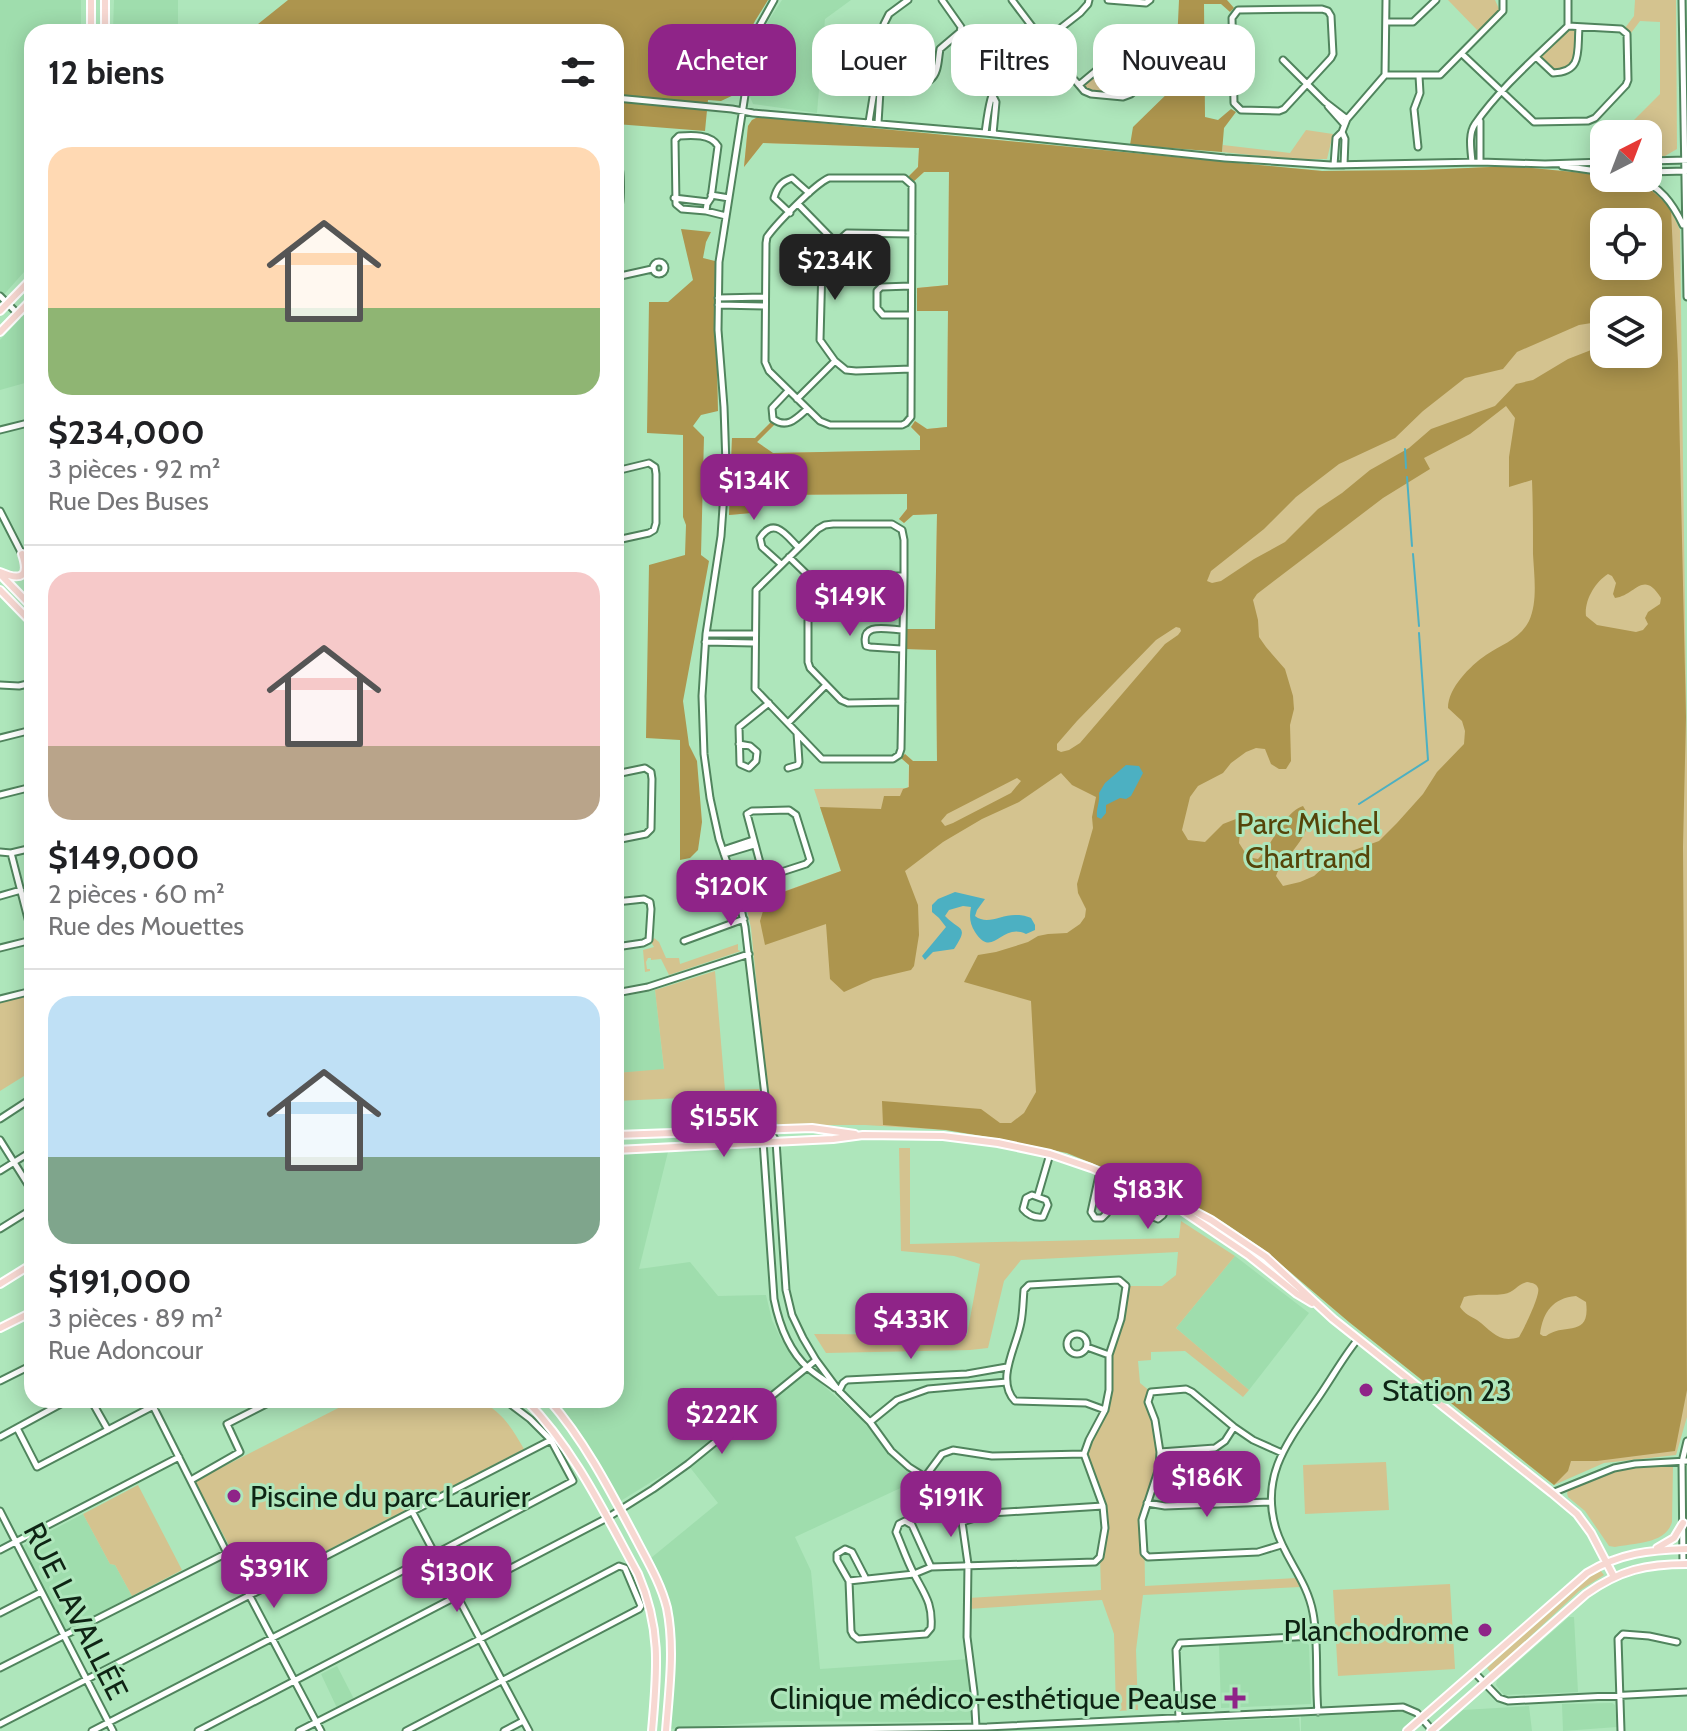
<!DOCTYPE html>
<html lang="fr">
<meta charset="utf-8">
<style>
body{margin:0;font-family:Cabin,sans-serif;background:#f2f2f2;color:#202124;height:100vh;display:flex;flex-direction:column;font-size:30px;white-space:nowrap}
*{box-sizing:border-box;margin:0}
p{font-size:26px;color:#757577}
.icon{flex:none;width:44px;height:44px;fill:none;stroke:currentColor;stroke-width:2;stroke-linecap:round;stroke-linejoin:round}
.map{position:relative;flex:1;overflow:hidden}
.details{position:absolute;left:24px;top:24px;width:600px;height:1384px;display:flex;flex-direction:column;background:#fff;border-radius:24px;box-shadow:0 4px 20px #0003}
.details>*{flex:none}
.hud{position:absolute;left:648px;top:24px;width:760px;height:72px;display:flex;gap:16px}
.needle{width:52px;rotate:42deg}
.controls{position:absolute;left:1590px;top:120px;display:grid;gap:16px}
.controls a{display:grid;place-items:center;width:72px;height:72px;border-radius:16px;background:#fff;box-shadow:0 4px 20px #0003;font-size:40px}
.price{position:absolute;translate:-50% -68px;padding:0 18px;border-radius:16px;background:#8f2488;color:#fff;font-size:26px;line-height:52px;filter:drop-shadow(0 2px 4px #0008)}
.price::after{content:'';position:absolute;left:50%;top:48px;width:24px;height:18px;margin-left:-12px;background:inherit;clip-path:polygon(0 0,100% 0,50% 100%)}
.price.selected{background:#222;color:#fff}
ul{padding:0;list-style:none}
li{display:grid;align-content:center;gap:16px;height:424px;padding:0 24px}
li+li{border-top:2px solid #e0e0e0}
li span{display:grid;place-items:center;height:248px;border-radius:24px;color:#555}
li>.icon{margin-inline-start:auto}
span .icon{width:144px;height:144px;fill:#fffc;stroke-width:1}
li b{font-size:34px}
h2{display:flex;justify-content:space-between;align-items:center;height:96px;padding:0 24px;font-size:34px}
.chip{padding:0 28px;border-radius:24px;background:#fff;box-shadow:0 4px 20px #0003;font-size:28px;line-height:72px}
.chip.selected{background:#8f2488;color:#fff}
.map>svg:first-child{display:block}
.built{fill:#9fddad}
.green{fill:#d4c38f;fill-rule:evenodd}
.forest{fill:#ad954e;fill-rule:evenodd}
.water{fill:#4cb0c2}
.lines{fill:none;stroke-linecap:round;stroke-linejoin:round}
.stream{stroke:#4cb0c2;stroke-width:2}
.minor-casing{stroke:#50845d;stroke-width:9}
.major-casing{stroke:#fff;stroke-width:10}
.minor{stroke:#fff;stroke-width:5}
.major{stroke:#f7d8d2;stroke-width:6}
.poi-dot{fill:#8f2488;stroke:#aee6bb;stroke-width:3}
.labels{text-anchor:middle;dominant-baseline:central;stroke-width:6;stroke-linejoin:round;paint-order:stroke}
.park-label{font-size:30px;fill:#554409;stroke:#aee6bb}
.poi-label{font-size:30px;fill:#0e2414;stroke:#aee6bb;text-anchor:start}
.street-label{font-size:30px;fill:#0e2414;stroke:#aee6bb}
</style>
<div class="map">
<svg width="1687" height="1731" viewBox="0 0 1687 1731">
<rect width="100%" height="100%" fill="#aee6bb"/>
<path class="built" d="M0,0H81V32H32V263L0,299Z
M114,0H178V32H113Z
M782,0H851L825,19L817,113L753,104L750,97L759,43L767,23Z
M32,306V381L0,390V340Z
M655,990L664,1070L616,1073V998Z
M668,1152L639,1269L690,1262L718,1296L766,1295L772,1320L781,1339L799,1364L860,1418L897,1462L920,1479L795,1537L811,1571L820,1669L970,1659L975,1720L915,1722L781,1721L669,1729L674,1661L662,1583L651,1558L718,1503L685,1461L619,1502L586,1446L553,1400H616V1155Z
M1235,1256L1309,1313L1249,1390L1176,1328Z
M83,1514L110,1564L115,1565L132,1596L65,1630L22,1546Z
M1569,1617H1574L1578,1692L1504,1695L1496,1685L1497,1680Z
M1304,1640L1309,1645L1311,1704L1221,1708L1219,1645Z
M337,1666L354,1699L337,1708L321,1674Z
M1612,1703L1615,1705L1617,1727L1563,1731L1562,1704Z
M1529,1706L1532,1731H1439L1463,1710Z
M1403,1707L1422,1717L1407,1731H1301V1712Z
M1299,1718L1300,1731H977V1730Z"/>
<path class="green" d="M1448,0H1495L1499,9L1498,13L1480,33Z
M1635,0H1676L1677,149L1665,156H1648V134H1620L1660,94V22L1640,21L1631,33L1625,28L1634,16Z
M1568,26L1579,28L1575,66L1553,73L1536,58Z
M1111,63L1144,67L1148,79L1123,97L1091,94L1079,85L1103,65Z
M758,117L1322,171L1424,170L1512,166L1604,175V178C1646,178 1664,192 1680,230L1687,764V1417L1676,1455L1604,1463L1554,1485L1349,1322L1263,1249L1224,1222L1174,1197L1067,1153L1006,1140L946,1130L865,1125H778L768,1099L751,928L746,905L841,871L814,789L908,788L909,765L901,758L905,754L913,761H937L936,650L906,649V629H935L937,514L913,515L904,523L899,519L907,509V494L757,495L751,513L729,515L732,438H755L772,421L775,424L757,442L773,453L920,450V436L911,427L915,421L927,429L947,427L948,311H917V288L948,285L949,172H924L913,182L908,177L918,167L919,148L763,143L744,167L748,126L752,120ZM1604,222H1648V266H1604ZM1604,310H1648V354H1604Z
M1306,130L1333,134L1327,159H1290L1222,152L1223,145L1290,153Z
M654,938L659,942L666,958H679L680,964L738,944V950L741,951L669,975L661,959L651,960V958H648L646,962L647,969H650V971L645,972L643,950L654,947L651,942Z
M715,971L725,1090L759,1089V1092L726,1094V1096L616,1101V1073L664,1069L655,990Z
M32,995V1071L0,1091V1002Z
M899,1148H910V1244L1179,1238L1181,1221L1235,1256L1176,1328L1249,1390L1243,1397L1185,1351L1151,1352V1360L1138,1361L1140,1383L1151,1392L1148,1397L1155,1420L1159,1468L1144,1511L1145,1586L1296,1578L1300,1587L1143,1595L1136,1650L1138,1710L1116,1711L1114,1634L1102,1600L968,1609V1598L1101,1590L1100,1557L1105,1528L1103,1506L1084,1454L1105,1410L1109,1355L1121,1319L1126,1286H1162L1176,1275L1178,1252L1021,1260L1004,1281L988,1348L970,1350L826,1353L814,1334L967,1335L980,1264L954,1256L901,1251Z
M354,1400H478C501,1410 512,1428 524,1449L252,1589L195,1481Z
M1386,1462L1389,1510L1305,1514L1303,1465Z
M1673,1466L1672,1522C1666,1544 1634,1543 1615,1547L1609,1546L1585,1511L1568,1497L1567,1493L1568,1491C1589,1481 1611,1471 1634,1468C1647,1466 1660,1467 1673,1466Z
M138,1485L182,1570L132,1596L115,1565L110,1564L83,1514Z
M1600,1570L1604,1575L1579,1591L1491,1673L1487,1668L1576,1586Z
M1450,1584L1455,1669L1338,1676L1333,1590Z"/>
<path class="forest" d="M288,0H768L755,21L745,41L736,94L721,101L708,100L705,131L616,124V32H248Z
M1179,0H1227L1234,8L1230,12L1221,4H1204L1205,117L1218,120L1231,109L1236,112L1224,128L1222,152L1130,145L1133,127L1175,86Z
M758,117L1322,171L1424,170L1512,166L1604,175V178C1636,178 1650,186 1671,209L1678,362L1686,717L1683,847L1687,1390L1675,1451L1597,1461H1571L1568,1471L1554,1485L1349,1322L1263,1249L1223,1222L1174,1197L1067,1153L1006,1140L946,1130L883,1125L882,1101L981,1109L1000,1123H1011L1024,1113L1036,1092L1031,1001L964,982L978,955L996,952L1028,942L1038,936L1048,934L1067,933L1080,924L1085,917L1086,909L1078,893L1077,884L1093,828L1092,817L1096,797L1072,785L1061,773L1019,802L982,819L943,842L905,871L918,905L919,935L914,966L911,970L873,979L844,992L830,979L826,924L765,945L760,921L767,898L841,871L820,807L881,809L884,796H900L903,789L909,787V765L901,758L905,754L913,761H937L936,650L906,649V629H935L937,514L913,515L904,523L899,519L907,509V494L757,495L751,513L729,515L732,438H755L772,421L775,424L757,442L773,453L920,450V436L911,427L915,421L927,429L947,427L948,311H917V288L948,285L949,172H924L913,182L908,177L918,167L919,148L763,143L744,167L748,126L752,120ZM1604,222H1648V266H1604ZM1604,310H1648V354H1604V345L1568,359L1533,380L1516,384L1495,406L1431,429L1409,448L1370,470L1342,493L1318,509L1285,542L1254,559L1221,581L1212,583L1207,581L1211,571L1264,529L1296,497L1339,464L1395,438L1423,411L1465,378L1503,369L1517,352L1579,325L1604,321ZM1506,406L1515,418L1509,457V487L1532,480C1533,505 1533,530 1533,554C1534,575 1538,601 1529,621C1520,639 1501,645 1486,655C1470,666 1448,688 1448,708L1462,721L1465,731L1464,744L1437,772L1423,794L1397,823L1379,841L1335,857L1314,876L1300,882L1283,886L1276,876C1284,854 1321,832 1303,806C1284,812 1273,844 1258,859L1248,857L1239,843L1241,817L1223,824L1205,842L1188,840L1182,830L1190,797L1198,786L1223,773L1231,763L1246,752L1256,748L1265,749L1271,764L1279,769H1286L1291,761L1290,725L1294,709L1293,696L1285,669L1266,647L1259,637L1258,620L1253,600L1257,594L1383,498L1430,469L1424,458L1470,434ZM1608,574L1612,576L1616,583L1613,594L1615,598C1636,595 1643,569 1661,598L1660,604L1648,612L1645,618L1648,624L1643,630L1636,632L1597,625L1586,616C1584,601 1595,582 1608,574ZM1176,627L1180,628L1181,631L1178,635L1165,644L1080,743L1069,750L1061,752L1057,750V744L1077,721L1156,640ZM1017,778L1021,781L1011,793L953,823L945,826L941,821L947,814ZM1527,1282C1532,1283 1536,1283 1538,1288C1541,1294 1523,1331 1519,1337C1499,1344 1492,1331 1477,1320C1470,1316 1465,1314 1460,1307L1464,1297C1477,1293 1491,1296 1504,1294C1514,1293 1517,1284 1527,1282ZM1576,1296L1586,1302C1591,1339 1563,1322 1546,1336H1543L1540,1334C1543,1312 1553,1298 1576,1296Z
M681,229L711,232L706,242L703,258L715,261L718,411L701,415L693,426L704,437L701,555L709,561L683,701L689,745L697,761L702,822L698,850L690,858L680,860V740L646,738L649,565L685,555L686,525L683,517V435L647,433L649,302H668L693,280Z"/>
<path class="water" d="M1126,765L1139,766L1143,773L1131,796L1126,799L1120,798L1106,805V813L1101,819L1097,817C1096,808 1100,803 1099,793L1105,783Z
M955,892L985,899L977,910L975,916C988,926 1001,914 1017,915C1023,915 1026,916 1031,918L1035,925V930L1026,934C1001,922 993,960 975,932C970,924 969,917 971,907L963,906L949,910L945,916C959,931 970,925 954,949L933,952L925,960L922,956L946,927L939,918L932,912V905L938,899Z"/>
<g class="lines">
<path class="stream" d="M1405,449L1406,468
M1407,477L1412,546
M1413,554L1419,626
M1359,804L1428,760L1419,633"/>
<g class="minor-casing">
<path id="minor" d="M774,0L759,27L752,50L719,262L718,330L724,407L726,465L721,536L706,634L702,696L704,754L710,798L719,839L738,895L745,927L769,1129L776,1141L786,1290L792,1315L803,1338L816,1360L839,1391L870,1422L891,1451L909,1467L925,1477L949,1499L962,1522L968,1564L967,1637L974,1692L976,1727
M1012,0L1043,41C1054,45 1056,53 1060,62C1065,70 1073,78 1079,85
M1108,0L1146,3L1150,0
M1682,0L1687,297
M1322,9L1328,11L1331,16L1333,54L1331,58L1284,109L1279,111L1241,110L1234,103L1232,18L1238,10Z
M1386,22H1413L1436,0
M1043,42V48L1054,62L1061,63
M1462,54L1534,122L1588,121L1595,118L1626,85L1628,80L1627,34L1621,29L1568,26
M1536,57L1553,73C1583,72 1577,51 1579,28
M1283,60L1325,102L1347,119
M1111,63L1144,67L1148,72V79L1131,94L1123,97L1091,94L1084,91L1079,85L1103,65Z
M878,75L930,80C939,73 938,59 940,49L960,32L961,27L942,0
M1385,75H1440L1503,11V0
M877,86L880,91L878,123
M993,96L996,102L993,134
M616,98L732,109L753,113L985,133L1225,158L1331,165L1480,162L1545,164L1604,162
M1328,106L1344,124
M1480,121V162
M869,122L874,91L877,85L884,24L889,14L908,0
M1342,132L1345,139L1344,165
M985,133C988,111 990,91 1003,73L1080,13L1088,4L1089,0
M1418,147L1414,109L1420,93L1419,76
M616,157C622,168 622,206 616,217
M1648,161L1687,160
M1472,162C1471,150 1468,134 1475,124C1499,89 1537,56 1568,26V0
M1334,165L1336,138L1342,132L1347,119L1385,75L1386,0
M1562,166L1604,172
M1648,172L1686,171
M829,178H904L912,185L911,417L906,423L902,425H830L820,421L769,371L765,362L766,243L767,237C777,223 815,184 829,178Z
M1636,178C1660,185 1673,204 1683,225
M711,195L729,198
M674,198L708,202
M798,204L836,243
M706,211L707,204L711,198L718,146C711,134 692,135 679,136L675,140L676,204L682,209L706,211L726,216
M790,213L774,198C777,187 781,182 792,178L809,193
M653 268a6 6 0 1 1 12 0a6 6 0 1 1-12 0Z
M616,277L652,269
M911,286L881,287L877,291V308L883,315H911
M0,296L18,314
M718,298L765,297
M718,305L765,306
M911,369L856,371L846,370L835,361L820,340L822,265L825,255L836,243L847,233L912,234
M788,391L772,408L773,419C787,429 796,419 807,409
M797,399L835,361
M0,430L32,422
M616,471L649,463L655,467L656,474V523L654,530L649,533L617,540
M0,511L22,554L32,551
M833,524H892L902,530L904,540V576L901,749L899,755L893,759H822L755,689L756,590L818,529L825,525Z
M789,557L826,593
M781,564L762,547L760,538C774,516 786,535 798,547
M706,634H754
M705,642L754,643
M901,649L870,647L866,646C860,622 886,629 902,630
M0,685L19,686L32,683
M902,702L848,703L841,700L810,668L808,662V621L810,613L826,593L840,580L846,576H904
M616,709L618,540
M788,723L826,685
M0,738L32,730
M739,744L750,746L757,752L756,761L749,768L740,764L739,727L769,703
M788,768L798,765L799,762L797,733
M616,774L645,768L651,772L652,779L651,829L646,834L616,840
M0,795L32,787
M789,810L796,815L810,860L806,864L766,877L763,874L747,814L752,811Z
M723,850L753,840
M0,852L11,853L32,848
M11,853L32,934
M724,854L754,845
M684,895L732,877
M0,896L21,890
M616,902L644,899L650,902L651,909L649,940L643,943L616,947
M684,941L744,919
M0,948L32,940
M616,993L648,987L749,954
M0,999L32,991
M0,1119L32,1098
M768,1130L763,1141L774,1299C779,1324 788,1350 808,1368C816,1375 826,1381 835,1388
M0,1140L32,1191
M0,1171L32,1151
M1100,1171L1091,1212L1095,1218H1102L1107,1213L1116,1178
M1152,1192C1147,1203 1144,1215 1158,1219L1163,1215L1168,1201
M1032,1195L1046,1200L1048,1205L1043,1217C1035,1218 1029,1216 1023,1209L1026,1198Z
M1038,1195L1050,1154
M0,1229L32,1209
M1067 1344a10 10 0 1 1 20 0a10 10 0 1 1-20 0Z
M1087,1347L1109,1355
M0,1381L32,1365
M839,1391L843,1383L847,1380L967,1374L1007,1367
M91,1400L108,1430
M150,1400L227,1553L321,1731
M870,1422L897,1400L928,1389L1007,1382
M17,1428L37,1467L165,1400
M0,1437L68,1400
M1160,1452L1215,1448L1225,1441L1234,1427
M925,1477L942,1454L953,1450L992,1456L1084,1454
M191,1480L240,1452L227,1424L274,1400
M1552,1493L1614,1468L1635,1464L1687,1461
M1147,1503L1165,1506L1270,1502
M0,1511L113,1731
M412,1511L529,1731
M962,1522L991,1513L1103,1506
M1281,1545L1258,1552L1148,1557L1144,1553L1142,1520L1159,1468L1160,1452L1155,1420L1148,1402L1151,1392L1186,1389L1192,1392L1234,1427L1253,1440L1282,1453
M0,1550L179,1457
M1683,1564L1682,1462L1687,1441
M866,1579L852,1552L845,1549L837,1554V1560L849,1581L851,1631L853,1635L858,1639L926,1634L931,1628C933,1604 925,1595 914,1574C907,1561 902,1546 896,1532L899,1524L905,1521L912,1525L931,1567
M849,1581L914,1574L931,1567L1095,1562L1100,1557L1105,1528L1103,1506L1084,1454L1089,1440L1105,1410L1109,1390V1355L1121,1319L1126,1286L1119,1280L1029,1285L1024,1290C1023,1301 1023,1312 1021,1322C1017,1346 995,1380 1015,1401L1086,1403L1105,1410
M0,1613L41,1592
M0,1668L227,1553
M1474,1672L1499,1698L1508,1701L1687,1692
M1318,1712C1315,1679 1319,1645 1313,1613C1307,1580 1285,1559 1276,1529C1259,1473 1291,1438 1320,1395C1333,1376 1344,1356 1358,1339
M1179,1718L1176,1650L1180,1643L1315,1636
M0,1724L551,1440
M92,1731L435,1554L573,1481L551,1440L530,1419L505,1400
M198,1731L607,1518L653,1489L688,1464L816,1360
M299,1731L480,1639L619,1566L625,1568L641,1606L639,1609L406,1731
M504,1731L523,1721
M679,1731L987,1727L1403,1707L1417,1713L1432,1730
M1621,1731L1618,1639L1623,1634L1649,1636L1677,1642"/>
</g>
<g class="major-casing">
<path id="major" d="M91,32V0
M105,32V0
M0,311L32,278
M0,332L32,299
M0,572C21,581 30,577 22,554
M1,575L32,607
M0,590L32,623
M616,1135L812,1128L855,1134
M616,1150L833,1139L863,1135L943,1136L998,1143L1050,1154L1091,1168L1190,1209L1211,1220L1266,1257L1333,1319L1552,1493L1577,1514L1591,1533L1614,1577
M1174,1205L1248,1255L1297,1294L1312,1303
M0,1284L32,1264
M0,1328L32,1312
M526,1400C575,1450 605,1514 638,1574C662,1630 657,1672 652,1731
M549,1400C585,1441 611,1492 637,1541C648,1562 661,1584 667,1608C675,1648 669,1691 666,1731
M1657,1548L1674,1538L1683,1523
M1407,1731L1587,1573C1620,1553 1649,1550 1687,1549
M1431,1731L1586,1594C1620,1570 1646,1564 1687,1564"/>
</g>
<use href="#minor" class="minor"/>
<use href="#major" class="major"/>
</g>
<g class="poi-dot">
<circle cx="1366" cy="1390" r="8"/>
<circle cx="234" cy="1496" r="8"/>
<circle cx="1485" cy="1630" r="8"/>
<path d="M1231 1686h8v8h8v8h-8v8h-8v-8h-8v-8h8z"/>
</g>
<g class="labels">
<g class="park-label">
<text x="1308" y="823">Parc Michel<tspan x="1308" dy="34">Chartrand</tspan></text>
</g>
<g class="poi-label">
<text x="1382" y="1390">Station 23</text>
<text x="250" y="1496">Piscine du parc Laurier</text>
<text x="1469" y="1630" text-anchor="end">Planchodrome</text>
<text x="1217" y="1698" text-anchor="end">Clinique médico-esthétique Peause</text>
</g>
<g class="street-label">
<text transform="translate(76 1611) rotate(63)">RUE LAVALLÉE</text>
</g>
</g>
</svg>
<div class="controls">
<a><svg class="needle" viewBox="-14 -14 28 28"><path d="M0-13l5 13h-10z" fill="#e53935"/><path d="M0 13l5-13h-10z" fill="#757577"/></svg></a>
<a><svg class="icon" aria-label="locate" viewBox="0 0 24 24"><circle cx="12" cy="12" r="6"/><path d="M12 2v4M12 18v4M2 12h4M18 12h4"/></svg></a>
<a><svg class="icon" aria-label="layers" viewBox="0 0 24 24"><path d="M12 4l9 5-9 5-9-5zM3 14l9 5 9-5"/></svg></a>
</div>
<b class="price selected" style="left:835px;top:302px">$234K</b>
<b class="price" style="left:754px;top:522px">$134K</b>
<b class="price" style="left:850px;top:638px">$149K</b>
<b class="price" style="left:731px;top:928px">$120K</b>
<b class="price" style="left:724px;top:1159px">$155K</b>
<b class="price" style="left:1148px;top:1231px">$183K</b>
<b class="price" style="left:911px;top:1361px">$433K</b>
<b class="price" style="left:722px;top:1456px">$222K</b>
<b class="price" style="left:1207px;top:1519px">$186K</b>
<b class="price" style="left:951px;top:1539px">$191K</b>
<b class="price" style="left:274px;top:1610px">$391K</b>
<b class="price" style="left:457px;top:1614px">$130K</b>
<div class="hud">
<a class="chip selected">Acheter</a>
<a class="chip">Louer</a>
<a class="chip">Filtres</a>
<a class="chip">Nouveau</a>
</div>
<section class="details">
<h2>12 biens<svg class="icon" aria-label="filters" viewBox="0 0 24 24"><path d="M4 7h16M4 17h16"/><circle cx="9" cy="7" r="2"/><circle cx="15" cy="17" r="2"/></svg></h2>
<ul>
<li><span style="background:linear-gradient(#ffd9b3 65%,#8fb573 0)"><svg class="icon" aria-label="home" viewBox="0 0 24 24"><path d="M3 11l9-7 9 7M6 9v11h12V9"/></svg></span><div><b>$234,000</b><p>3 pièces · 92 m²</p><p>Rue Des Buses</p></div></li>
<li><span style="background:linear-gradient(#f6c9c9 70%,#b9a48a 0)"><svg class="icon" aria-label="home" viewBox="0 0 24 24"><path d="M3 11l9-7 9 7M6 9v11h12V9"/></svg></span><div><b>$149,000</b><p>2 pièces · 60 m²</p><p>Rue des Mouettes</p></div></li>
<li><span style="background:linear-gradient(#bfe0f5 65%,#7fa58c 0)"><svg class="icon" aria-label="home" viewBox="0 0 24 24"><path d="M3 11l9-7 9 7M6 9v11h12V9"/></svg></span><div><b>$191,000</b><p>3 pièces · 89 m²</p><p>Rue Adoncour</p></div></li>
</ul>
</section>
</div>
